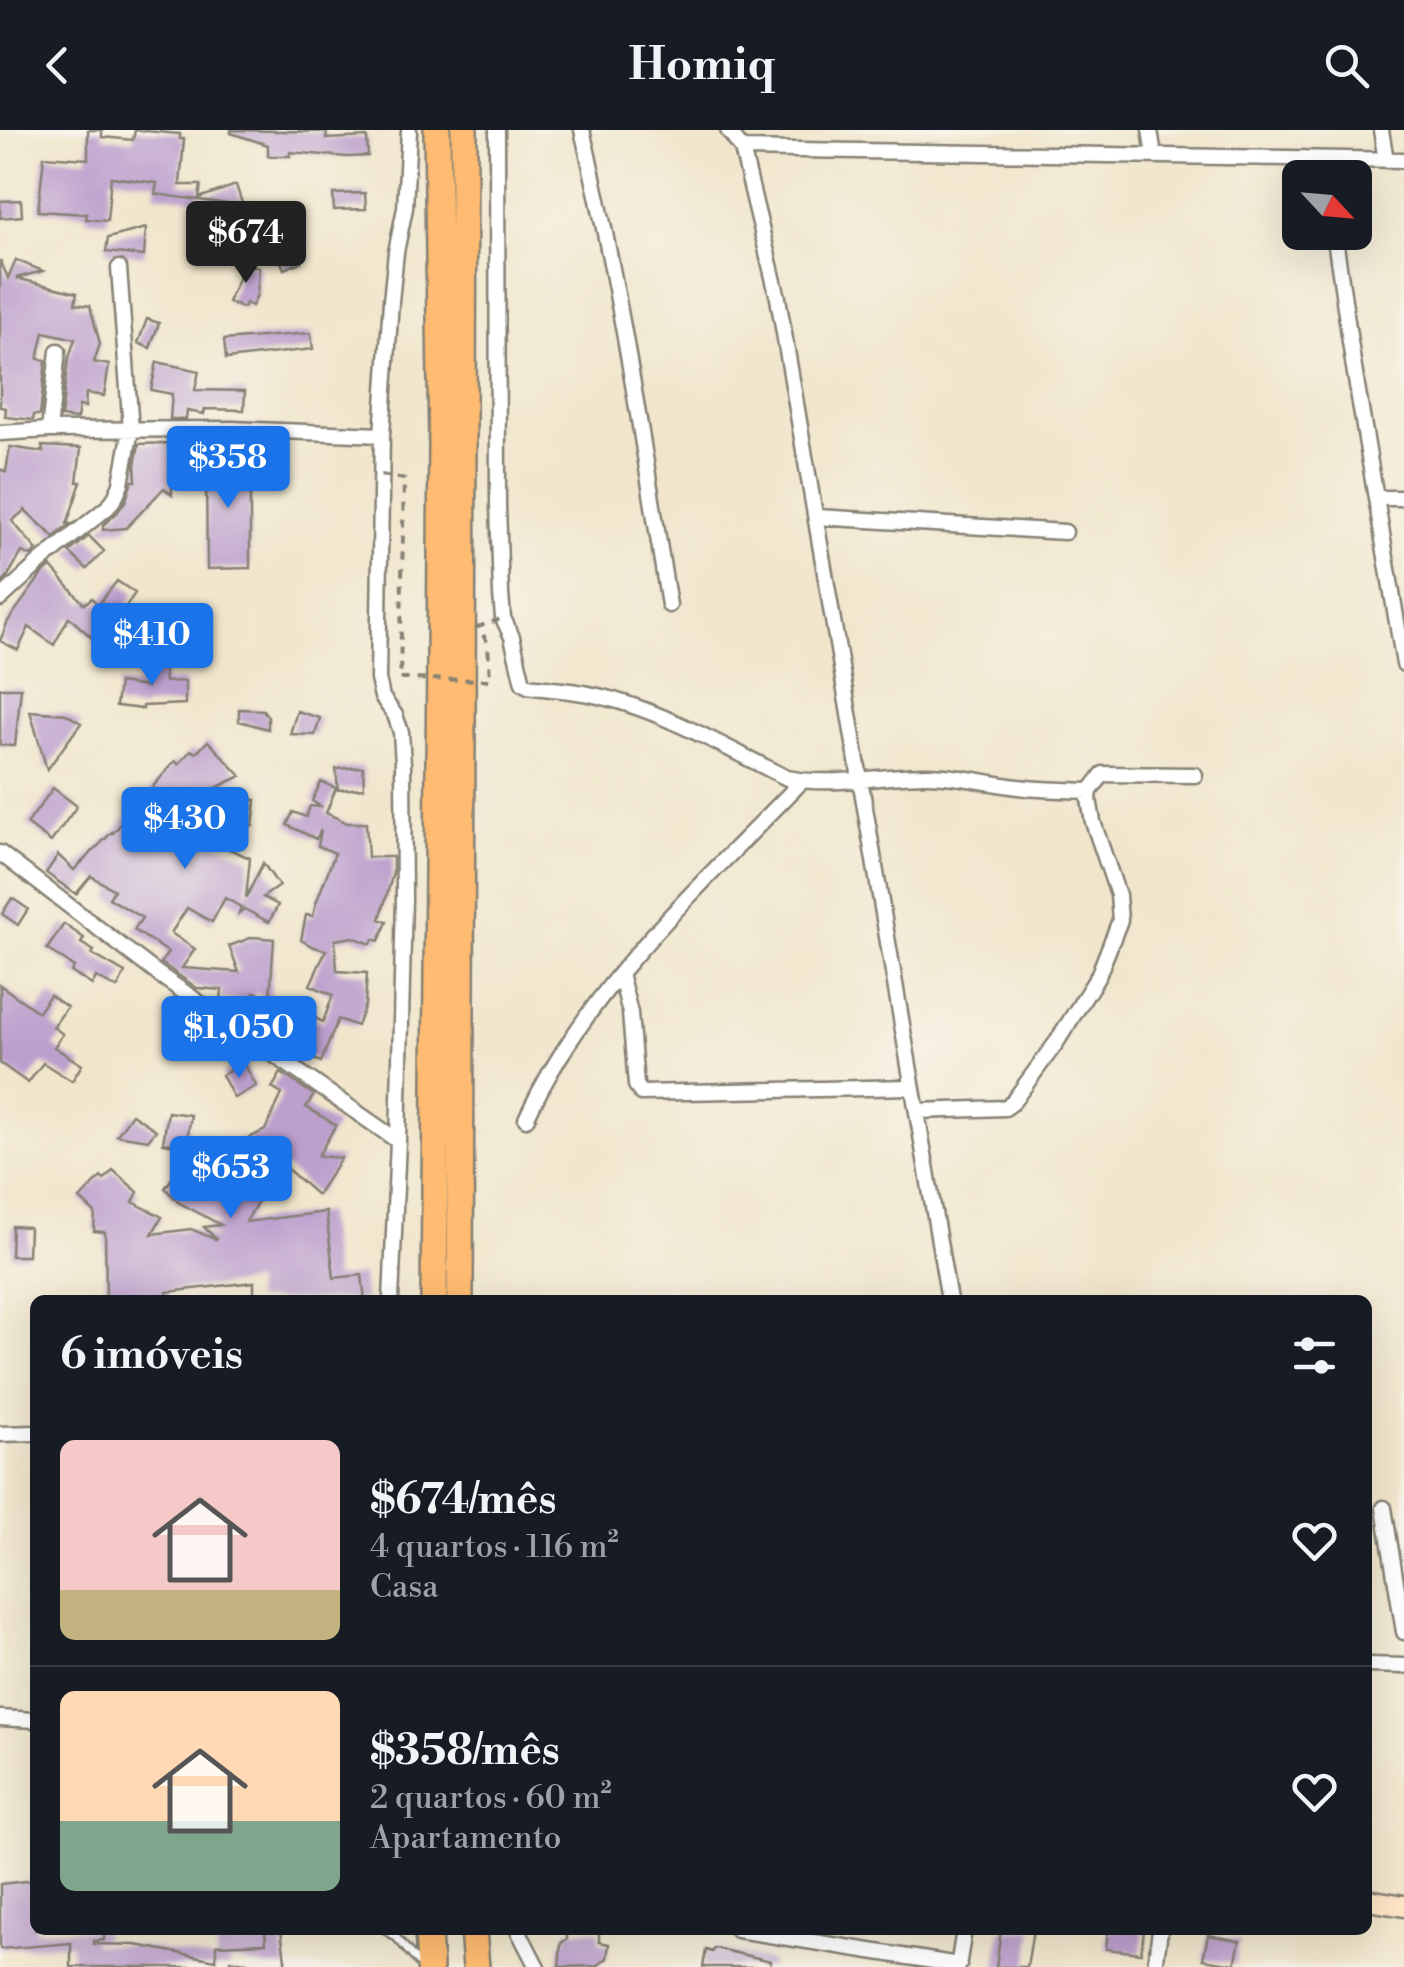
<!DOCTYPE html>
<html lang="pt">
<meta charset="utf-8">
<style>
body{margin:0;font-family:"Libre Bodoni",serif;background:#20242c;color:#f1f3f6;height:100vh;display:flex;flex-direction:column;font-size:38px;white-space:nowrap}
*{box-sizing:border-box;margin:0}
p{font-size:32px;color:#9ea1a6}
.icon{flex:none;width:55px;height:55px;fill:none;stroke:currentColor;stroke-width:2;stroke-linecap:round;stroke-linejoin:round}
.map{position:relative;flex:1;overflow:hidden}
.details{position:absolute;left:30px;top:1165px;width:1342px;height:640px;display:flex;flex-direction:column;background:#171b24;border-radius:15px;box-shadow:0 10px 40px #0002}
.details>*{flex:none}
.needle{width:65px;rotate:116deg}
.fabs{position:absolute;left:1282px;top:30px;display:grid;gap:20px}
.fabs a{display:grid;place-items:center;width:90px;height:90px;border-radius:15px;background:#171b24;box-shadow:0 10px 40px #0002;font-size:50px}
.price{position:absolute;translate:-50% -85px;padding:0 22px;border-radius:10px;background:#1a73e8;color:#fff;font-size:32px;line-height:65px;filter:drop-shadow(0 2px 5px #0008)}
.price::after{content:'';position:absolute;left:50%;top:60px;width:30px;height:22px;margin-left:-15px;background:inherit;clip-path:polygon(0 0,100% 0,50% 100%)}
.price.on{background:#222;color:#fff}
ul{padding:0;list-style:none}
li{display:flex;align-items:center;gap:30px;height:250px;padding:0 30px}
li+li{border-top:2px solid #363941}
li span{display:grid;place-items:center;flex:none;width:280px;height:200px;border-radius:15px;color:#555}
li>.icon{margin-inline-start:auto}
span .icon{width:120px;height:120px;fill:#fffc;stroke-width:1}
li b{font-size:42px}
h2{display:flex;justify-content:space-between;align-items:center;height:120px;padding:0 30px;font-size:42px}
header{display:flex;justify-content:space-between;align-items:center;height:130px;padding:0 30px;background:#171b24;font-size:45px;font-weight:700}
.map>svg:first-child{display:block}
.building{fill:#bc9fcd}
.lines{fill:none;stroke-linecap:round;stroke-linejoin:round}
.lane-casing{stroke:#868174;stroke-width:11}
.street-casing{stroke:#868174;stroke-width:19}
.secondary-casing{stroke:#868174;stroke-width:25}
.highway-casing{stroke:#868174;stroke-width:30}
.lane{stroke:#fff;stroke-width:6}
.street{stroke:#fff;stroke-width:14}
.secondary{stroke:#ffe4c6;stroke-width:20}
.highway{stroke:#febb71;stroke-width:25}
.path-bridge{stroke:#868174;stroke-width:4;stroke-dasharray:8 8;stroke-linecap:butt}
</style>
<header><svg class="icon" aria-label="back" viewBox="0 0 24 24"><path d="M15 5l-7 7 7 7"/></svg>Homiq<svg class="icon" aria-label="search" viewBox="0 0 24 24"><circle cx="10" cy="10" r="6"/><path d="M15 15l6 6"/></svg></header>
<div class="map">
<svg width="1404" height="1837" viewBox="0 0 1404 1837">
<rect width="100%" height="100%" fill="#f7f3e8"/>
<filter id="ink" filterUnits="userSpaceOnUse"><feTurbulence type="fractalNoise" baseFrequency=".01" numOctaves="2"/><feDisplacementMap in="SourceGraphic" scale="20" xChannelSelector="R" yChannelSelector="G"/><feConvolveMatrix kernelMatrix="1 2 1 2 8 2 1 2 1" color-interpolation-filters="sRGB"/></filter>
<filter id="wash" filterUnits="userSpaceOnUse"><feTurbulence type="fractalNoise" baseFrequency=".0048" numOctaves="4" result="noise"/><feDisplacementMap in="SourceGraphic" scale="40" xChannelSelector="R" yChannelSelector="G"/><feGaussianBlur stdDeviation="2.25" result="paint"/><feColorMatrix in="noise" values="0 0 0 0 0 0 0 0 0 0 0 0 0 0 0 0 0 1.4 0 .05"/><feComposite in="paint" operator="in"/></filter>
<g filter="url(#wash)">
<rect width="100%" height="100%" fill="#f1e6cc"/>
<g id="blocks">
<path class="building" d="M88,0H102V7L133,10L135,0L180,4V9H184L180,55H201L199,68L236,55L243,76L155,64L157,53L111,47L107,91L86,89L87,84L38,81L44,26L88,29Z
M231,0L327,2L326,9L367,7L368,26L348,27L290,22V26H268V15L231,3Z
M365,63L366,79L334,80L333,64Z
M21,70L22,86L0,88V71Z
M146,98L144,126L106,122L108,108Z
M291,107L301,132L284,139L274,115Z
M0,130L8,148L16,130L43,141L16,148L77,163L75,174L90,176L100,214L94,232L109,235L104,266L86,263L85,277L79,276L77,289L61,287L68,230L75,209L44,202L38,229L46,230L40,285H34L33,290L5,287L6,278L0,277Z
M240,134L259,137L257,165L252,176L246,173L244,178L228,172L238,149Z
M147,189L159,193L150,218L138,213Z
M311,203L313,219L226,229L224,210Z
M157,232L199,241L195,260L245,261L244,280L205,279L204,284L187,281L186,289H170L172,264L151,260Z
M171,313L172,365L164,358L126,398L103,400V395L117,383L126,370L132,351H136L135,335L139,314Z
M42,316L81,318L77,352H81L67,394H71L54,407L25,380L12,391L37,420L31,426L22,422L6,449L0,455V339L6,342L10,317L43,322Z
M246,320V343H250V438L207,439L206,343H209V321Z
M89,406L104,421L87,439L69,422Z
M51,437L84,474L92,468L98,475L117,451L135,463L100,515L69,487L54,515L29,497L18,520L0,511L8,491L42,444Z
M163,524L165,552L185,551V574L143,576V579L116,576L119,553L147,557L146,525Z
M0,558H21L15,616L0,615Z
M239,579L263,580L268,587V599L239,591Z
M30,581L66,584L81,593L47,640Z
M297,581L320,588L315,605L290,604Z
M208,611L241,646L201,665L256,670L253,696L154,686L250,728L246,768L263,733L279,756L263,767L278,775L269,792L244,779L239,783L241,777L225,768L212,792L187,778L171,803L195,819L182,838L239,842L229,816L253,807L274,809L270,868L254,862V871L221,869L222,860L197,858L161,833L168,822L134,800L142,788L109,768L114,760L91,746L76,764L46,743L58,725L74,740L112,702L113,703L175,631L179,634L191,620L196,623Z
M363,637L364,658L338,660L336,639Z
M321,652L336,658L326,683L347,693H366L368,727H393V743L380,789L387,792L379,811L373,809L371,814L353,807L335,810L337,841L367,843L365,875L357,896L338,889L321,932L294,921L295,919L284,913L289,880L313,892L315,888L323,892L333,865L310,855L326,820L314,817L301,810L306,785L313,786L316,773L335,723L318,716L321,700L316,709L287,695L293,682L306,687L310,676L322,677L312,671Z
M53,658L77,676L51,712L27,694Z
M12,768L28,779L18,795L2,784Z
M64,794L84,808L81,813L94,821L92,824L125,843L117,858L96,847L92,855L71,842L74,837L47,819Z
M0,855L38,882L50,865L67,877L53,897L63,904L54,917L82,935L72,951L43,933L28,953L0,933Z
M244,933L256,956L234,968L222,945Z
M281,943L314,965L306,977L336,995L318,1026L341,1028L317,1065L284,1036L276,1051L271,1048L246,1092L326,1082L334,1148L362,1145L365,1170H254V1152L167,1162V1170H106L105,1102L94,1101L95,1083L80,1069L101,1047L104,1050L113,1040L138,1062L133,1072L162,1087L152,1104L191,1099L217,1110L204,1097L221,1095L178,1072L165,1058L176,1043L192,1055L203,1028L226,1038L228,1032L249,1039L237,1014L265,1000L282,964L272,958Z
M168,982L191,985L186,1016L163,1013Z
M132,984L156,1000L148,1010L117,1005Z
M12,1096L29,1097L28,1126H11Z
M35,1750V1800H104V1810L93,1811V1814L136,1815L216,1830V1815L266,1813L265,1800H281L286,1837H267L231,1830L229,1837H216V1833V1837H71V1813L0,1819V1754Z
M567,1800H599V1812L609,1814L607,1828L597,1836L559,1837L561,1813L567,1809Z
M1001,1800H1033L1027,1837H996Z
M1108,1800H1144L1141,1823L1106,1819Z
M1208,1805L1240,1811L1235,1834L1203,1829Z
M714,1818L771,1831L770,1837H703L706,1820L712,1822Z"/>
</g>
</g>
<g filter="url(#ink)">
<use href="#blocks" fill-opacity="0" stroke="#868174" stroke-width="2.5"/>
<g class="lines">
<g class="lane-casing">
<path id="lane" d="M386,1800L396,1807L421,1836"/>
</g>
<g class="street-casing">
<path id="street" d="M497,0L498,375L501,464L503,488L512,507L523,553L528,556C548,559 569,560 589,564C657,577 726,618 787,648C834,657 880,645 927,645C961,645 993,655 1027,658C1048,660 1069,660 1090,661
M582,0C620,156 643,316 669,475
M728,0L742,19L778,168L949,1170
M1150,0L1154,25
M1381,0L1386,30
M742,19L1404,30
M1323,30L1325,48
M1334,102L1353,232L1404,534
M49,300L58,221
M0,303L49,300L232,299L382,305
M1376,368H1404
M817,387L1065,402
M0,469L40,432L108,377L116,366L121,353L131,300L119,138
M0,723L158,844L398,1011
M620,843L630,883L636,955L641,963L912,957
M918,981L1005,978L1012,973L1056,913L1098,846L1120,790L1118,765L1093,692L1089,669L1090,661L1103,644L1195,645
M526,989C588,855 701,756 802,651
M391,1170L398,1011L404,769L403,634L401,602L395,585L382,567L378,549L382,305L391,171L396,122L405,78L409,0
M0,1304L35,1303
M1384,1378L1404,1502
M1368,1535L1404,1536
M0,1588L35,1590
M518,1800L537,1837
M737,1800L959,1835
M958,1837L964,1800
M1155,1837L1160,1800"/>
</g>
<g class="secondary-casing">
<path id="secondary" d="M1368,1770L1404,1776"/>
</g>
<g class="highway-casing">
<path id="highway" d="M434,1170L442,313L437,0
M460,1170L464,0
M428,1800L430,1837
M473,1800L476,1837"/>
</g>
<use href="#lane" class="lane"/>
<use href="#street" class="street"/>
<use href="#secondary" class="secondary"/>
<use href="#highway" class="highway"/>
<path class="path-bridge" d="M381,345L404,349L400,549L490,550L488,513L478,497L503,488"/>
</g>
</g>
</svg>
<div class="fabs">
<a><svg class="needle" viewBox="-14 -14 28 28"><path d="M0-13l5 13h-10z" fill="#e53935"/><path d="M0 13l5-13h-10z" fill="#9ea1a6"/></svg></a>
</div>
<b class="price on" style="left:246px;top:156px">$674</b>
<b class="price" style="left:228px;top:381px">$358</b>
<b class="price" style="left:152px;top:558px">$410</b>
<b class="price" style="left:185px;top:742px">$430</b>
<b class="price" style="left:239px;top:951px">$1,050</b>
<b class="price" style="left:231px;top:1091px">$653</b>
<section class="details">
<h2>6 imóveis<svg class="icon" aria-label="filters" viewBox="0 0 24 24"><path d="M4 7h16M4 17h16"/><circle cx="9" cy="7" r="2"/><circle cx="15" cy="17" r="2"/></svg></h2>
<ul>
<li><span style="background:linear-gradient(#f6c9c9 75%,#c2b280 0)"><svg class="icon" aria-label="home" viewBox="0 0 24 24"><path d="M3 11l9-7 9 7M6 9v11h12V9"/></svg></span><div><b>$674/mês</b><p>4 quartos · 116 m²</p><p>Casa</p></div><svg class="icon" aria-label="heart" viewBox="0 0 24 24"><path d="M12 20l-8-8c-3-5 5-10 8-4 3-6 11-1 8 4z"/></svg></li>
<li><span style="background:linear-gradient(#ffd9b3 65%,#7fa58c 0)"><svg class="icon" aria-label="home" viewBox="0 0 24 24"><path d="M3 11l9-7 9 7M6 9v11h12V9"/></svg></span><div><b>$358/mês</b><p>2 quartos · 60 m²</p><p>Apartamento</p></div><svg class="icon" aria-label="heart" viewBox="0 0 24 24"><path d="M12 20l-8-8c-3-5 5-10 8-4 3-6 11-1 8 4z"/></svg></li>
</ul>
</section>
</div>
